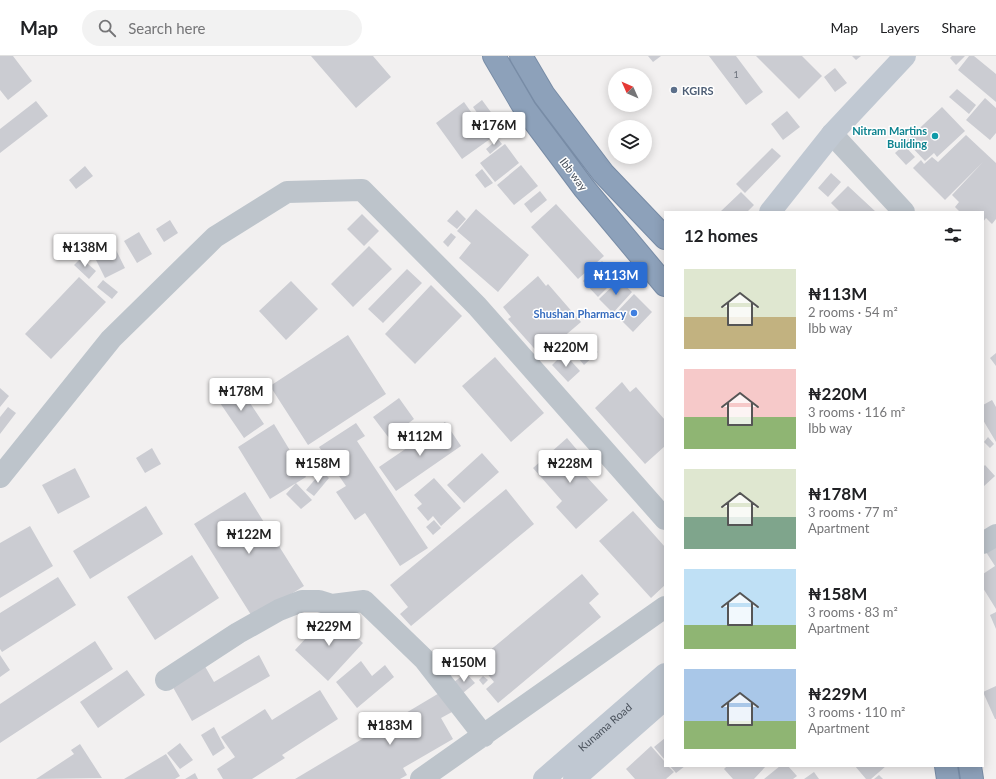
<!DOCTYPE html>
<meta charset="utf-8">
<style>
body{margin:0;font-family:Lato,sans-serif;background:#f2f2f2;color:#202124;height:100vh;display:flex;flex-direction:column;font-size:15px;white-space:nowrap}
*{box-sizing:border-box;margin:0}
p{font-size:13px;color:#757577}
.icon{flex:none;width:22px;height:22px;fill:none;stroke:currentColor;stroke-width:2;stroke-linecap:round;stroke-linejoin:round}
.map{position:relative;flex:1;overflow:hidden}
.side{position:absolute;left:664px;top:155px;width:320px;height:556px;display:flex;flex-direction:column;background:#fff;border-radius:0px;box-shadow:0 2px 10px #0003}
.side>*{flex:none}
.needle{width:26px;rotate:315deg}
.controls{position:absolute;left:608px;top:12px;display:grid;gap:8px}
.controls a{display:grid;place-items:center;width:44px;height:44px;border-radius:50%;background:#fff;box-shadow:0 2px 10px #0003;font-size:20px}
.price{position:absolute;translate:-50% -34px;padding:0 9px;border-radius:4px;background:#fff;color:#222;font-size:13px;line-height:26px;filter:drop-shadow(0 1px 2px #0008)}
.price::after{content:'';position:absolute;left:50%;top:24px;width:12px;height:9px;margin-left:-6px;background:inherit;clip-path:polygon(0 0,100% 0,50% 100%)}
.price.current{background:#2b6dd2;color:#fff}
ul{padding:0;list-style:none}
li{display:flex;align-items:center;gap:12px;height:100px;padding:0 20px}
li span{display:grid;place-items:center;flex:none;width:112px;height:80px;border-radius:0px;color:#555}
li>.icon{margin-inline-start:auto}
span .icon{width:48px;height:48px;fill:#fffc;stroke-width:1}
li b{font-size:17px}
h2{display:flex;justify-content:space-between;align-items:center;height:48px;padding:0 20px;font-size:17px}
header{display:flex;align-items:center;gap:24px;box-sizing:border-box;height:56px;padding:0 20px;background:#fff;border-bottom:1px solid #e0e0e0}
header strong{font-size:19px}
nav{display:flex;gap:22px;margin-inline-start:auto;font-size:14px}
.search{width:280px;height:36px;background:#f2f2f2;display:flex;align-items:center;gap:10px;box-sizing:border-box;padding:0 14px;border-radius:22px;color:#757577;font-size:15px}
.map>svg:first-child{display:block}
.building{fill:#cbccd2}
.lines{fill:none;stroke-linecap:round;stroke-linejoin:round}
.highway-casing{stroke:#788ca6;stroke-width:24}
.street{stroke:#bdc4cb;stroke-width:22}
.secondary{stroke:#c0c8d2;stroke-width:22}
.highway{stroke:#8da1ba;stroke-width:22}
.service-dot{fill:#5c6f8a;stroke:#fff;stroke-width:1.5}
.culture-dot{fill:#0f9aa8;stroke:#fff;stroke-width:1.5}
.shop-dot{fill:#3f7fe0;stroke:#fff;stroke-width:1.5}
.labels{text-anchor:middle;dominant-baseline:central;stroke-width:3;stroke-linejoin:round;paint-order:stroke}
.number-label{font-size:9px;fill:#6a707a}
.service-label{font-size:11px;font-weight:bold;fill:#4e5e75;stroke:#fff;text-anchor:start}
.culture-label{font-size:11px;font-weight:bold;fill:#0d838f;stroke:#fff;text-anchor:end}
.street-label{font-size:11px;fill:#4a525c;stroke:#fff}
.shop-label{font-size:11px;font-weight:bold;fill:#366cbe;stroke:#fff;text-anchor:end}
</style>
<header>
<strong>Map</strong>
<div class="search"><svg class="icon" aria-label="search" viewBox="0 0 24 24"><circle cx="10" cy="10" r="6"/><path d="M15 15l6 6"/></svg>Search here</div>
<nav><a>Map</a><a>Layers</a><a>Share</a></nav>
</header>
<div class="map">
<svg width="996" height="723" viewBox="0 0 996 723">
<rect width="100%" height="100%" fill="#f2f0f0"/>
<path class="building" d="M0,0H13L32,25L8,44L0,34Z
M311,0H373L391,21L356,52Z
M648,0H661L653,6Z
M709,0H736L763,36L746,49Z
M756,0H802L822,20L799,43Z
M852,0H861L856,4Z
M952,0H965L956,9L950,2Z
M969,0H974L996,18V46L958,14Z
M835,12L847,27L835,36L824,21Z
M957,33L976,49L969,58L949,41Z
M985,42L996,52V77L990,84L966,64Z
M482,44L493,59L483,65L473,51Z
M36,45L48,60L0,97V73Z
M464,46L490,83L462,103L436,67Z
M942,51L965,75L937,101L934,97L925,105L906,85Z
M787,55L800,71L783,84L771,68Z
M966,79L996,107V163L992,168L986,162L983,166V156H960L955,151L959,146L952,139L983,106L945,144L913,112L921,104L924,108L932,101L938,106Z
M498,83L502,88L490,98L486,93Z
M505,88L519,107L495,126L480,107Z
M904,89L915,101L906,109L895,97Z
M772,92L781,100L745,137L736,128Z
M521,109L538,130L514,149L497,129Z
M85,110L93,120L76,133L69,124Z
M482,113L493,127L485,132L475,119Z
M831,117L841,126L828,141L818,132Z
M848,130L876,156H840L831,147Z
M540,135L547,144L531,157L524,148Z
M741,136L754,149L747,156H720Z
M556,148L604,200L578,223L531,171Z
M476,153L529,199L498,236L459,202L471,187L457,175Z
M457,154L466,163L457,173L447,165Z
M362,158L379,175L364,190L347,173Z
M170,164L178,177L164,186L156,173Z
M139,176L152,198L137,207L124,185Z
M451,177L456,181L448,191L443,186Z
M369,190L392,213L353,251L331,228Z
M115,192L125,212L105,222L95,202Z
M81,202L96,215L89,223L74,209Z
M602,205L618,221L598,241L583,225Z
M407,213L422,227L383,267L368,253Z
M538,220L546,230L548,228L581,266L541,300L508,263L511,261L503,251Z
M79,221L106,246L51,303L25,278Z
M103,224L118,236L112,243L97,231Z
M619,224L632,236L613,257L599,243Z
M291,225L318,253L286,284L259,255Z
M431,229L462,260L415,308L385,278Z
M634,238L652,256L633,276L615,258Z
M348,279L386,338L308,389L270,330Z
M584,281L598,296L584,309L570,292Z
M564,297L580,315L568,326L552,309Z
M996,297V310L990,302Z
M495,301L544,357L511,386L462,330Z
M622,326L630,336L636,331L665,364V390L645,408L595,352Z
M238,329L264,368L244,382L218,344Z
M0,332L9,340L0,351Z
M399,342L414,363L389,382L373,361Z
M992,344L996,351V386L983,364V349Z
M8,351L16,357L0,378V361Z
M445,366L461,390L396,435L379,411Z
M356,367L365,380L357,385L428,492L400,510L365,457L355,464L336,436L346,430L319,391Z
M274,368L306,421L270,443L238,391Z
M988,381L994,388L990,392L984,386Z
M567,382L583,401L575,408L608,444L576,473L556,451L562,445L533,412Z
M152,392L161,408L145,417L136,402Z
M482,397L499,416L464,447L447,429Z
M985,409L995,420L983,431V411Z
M75,412L90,441L58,458L42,429Z
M322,415L329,422L314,440L306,434Z
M434,422L461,452L441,470L433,460L428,465L417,452L422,448L414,439Z
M296,427L312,444L301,453L286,438Z
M506,433L534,468L411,570L400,558L408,551L390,529Z
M245,436L304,530L253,562L194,468Z
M146,450L163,478L90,523L73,495Z
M633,455L665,491V529L651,542L599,485Z
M434,464L441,472L433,479L426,471Z
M30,470L53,510L0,542V487Z
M996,490V553L983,532V518L995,510L986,496Z
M192,499L219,542L155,584L127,541Z
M582,518L599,538L589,547L601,561L498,647L486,633L494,626L477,605Z
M58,521L76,549L2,596L0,593V557Z
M996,556V573L990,559Z
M329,557L363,587L328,625L295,594Z
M95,585L113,613L0,687V648Z
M0,599L10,614L0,621Z
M259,599L270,620L192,665L170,626L203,607L214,626Z
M361,605L372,620L385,609L394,621L357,652L336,626Z
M127,614L145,639L98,672L80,646Z
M466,617L475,627L463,637L454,626Z
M483,620L488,624L483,629L479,624Z
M996,630V663H995L983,636Z
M320,634L338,663L282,699L285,702L252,723H223L217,713L235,701L221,681L265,653L272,664Z
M441,636L452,656L441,662L453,683L403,712L407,719L400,723H295Z
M214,671L225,692L213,700L201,679Z
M665,682V704L654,691Z
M180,687L193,704L180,713L167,697Z
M80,688L102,722L36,723L74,698L71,694Z
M651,690L665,706V710H668L674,716L666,723H635L626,713Z
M166,698L180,720L175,723H124Z
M670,710H685L676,717Z
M727,710H766L754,723H733L724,713Z
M780,710H788L797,720L793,723H764Z
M855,710H886L871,723H866Z
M814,716L819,723H804Z
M195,717L198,723H185Z
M879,719L883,723H874Z"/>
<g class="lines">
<g class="highway-casing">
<path id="highway" d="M494,0L525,53L584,132L665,229
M521,0L544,39L603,117L665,182
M946,710L948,723
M970,710L972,723"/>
</g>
<path class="street" d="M832,78L904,156
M0,421L111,283L215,181L287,136L362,134L477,250L665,463
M983,487L996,479
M166,624L238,577L279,554L302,545H319L332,549L364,545L424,603L484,680
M421,723L665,551"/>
<g class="secondary">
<path d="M770,156L832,78L905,0"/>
<path id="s1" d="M544,723L665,618"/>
<path d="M574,723L665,643"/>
</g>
<use href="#highway" class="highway"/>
</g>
<circle class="service-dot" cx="674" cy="34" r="4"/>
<circle class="culture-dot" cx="935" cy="80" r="4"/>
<circle class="shop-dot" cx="634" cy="257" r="4"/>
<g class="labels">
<g class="number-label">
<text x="736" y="18">1</text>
</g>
<g class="service-label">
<text x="682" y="34">KGIRS</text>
</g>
<g class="culture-label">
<text x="927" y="74">Nitram Martins<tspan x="927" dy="13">Building</tspan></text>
</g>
<g class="street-label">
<text transform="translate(574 118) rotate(53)">Ibb way</text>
<text stroke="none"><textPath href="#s1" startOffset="80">Kunama Road</textPath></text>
</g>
<g class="shop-label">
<text x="626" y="257">Shushan Pharmacy</text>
</g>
</g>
</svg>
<div class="controls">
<a><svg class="needle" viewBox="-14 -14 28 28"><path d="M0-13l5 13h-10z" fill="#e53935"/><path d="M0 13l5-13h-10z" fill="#757577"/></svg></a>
<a><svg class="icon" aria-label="layers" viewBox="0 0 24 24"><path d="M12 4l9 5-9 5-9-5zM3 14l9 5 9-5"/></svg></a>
</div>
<b class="price" style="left:494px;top:90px">₦176M</b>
<b class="price" style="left:85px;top:212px">₦138M</b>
<b class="price current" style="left:616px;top:240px">₦113M</b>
<b class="price" style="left:566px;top:312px">₦220M</b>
<b class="price" style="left:241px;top:356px">₦178M</b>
<b class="price" style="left:420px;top:401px">₦112M</b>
<b class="price" style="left:318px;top:428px">₦158M</b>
<b class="price" style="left:570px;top:428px">₦228M</b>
<b class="price" style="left:249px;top:499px">₦122M</b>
<b class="price" style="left:329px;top:591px">₦229M</b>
<b class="price" style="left:464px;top:627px">₦150M</b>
<b class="price" style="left:390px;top:690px">₦183M</b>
<section class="side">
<h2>12 homes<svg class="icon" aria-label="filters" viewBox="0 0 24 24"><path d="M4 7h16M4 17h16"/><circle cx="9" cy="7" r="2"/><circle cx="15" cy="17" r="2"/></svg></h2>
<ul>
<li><span style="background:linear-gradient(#dfe7d0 60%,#c2b280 0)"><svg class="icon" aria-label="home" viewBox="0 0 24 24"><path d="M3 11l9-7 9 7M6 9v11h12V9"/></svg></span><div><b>₦113M</b><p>2 rooms · 54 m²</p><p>Ibb way</p></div></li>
<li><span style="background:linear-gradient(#f6c9c9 60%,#8fb573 0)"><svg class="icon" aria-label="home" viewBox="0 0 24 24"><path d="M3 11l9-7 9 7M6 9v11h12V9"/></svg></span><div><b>₦220M</b><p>3 rooms · 116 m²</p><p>Ibb way</p></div></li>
<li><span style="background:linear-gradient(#dfe7d0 60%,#7fa58c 0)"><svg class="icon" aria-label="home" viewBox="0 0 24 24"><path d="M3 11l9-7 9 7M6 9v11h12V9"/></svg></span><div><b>₦178M</b><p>3 rooms · 77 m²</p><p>Apartment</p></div></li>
<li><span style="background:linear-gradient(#bfe0f5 70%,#8fb573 0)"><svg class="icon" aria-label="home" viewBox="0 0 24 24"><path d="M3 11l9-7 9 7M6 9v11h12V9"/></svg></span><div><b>₦158M</b><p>3 rooms · 83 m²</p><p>Apartment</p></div></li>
<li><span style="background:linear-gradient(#a9c7e8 65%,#8fb573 0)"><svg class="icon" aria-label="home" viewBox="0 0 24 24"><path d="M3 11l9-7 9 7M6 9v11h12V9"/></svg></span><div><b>₦229M</b><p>3 rooms · 110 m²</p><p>Apartment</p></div></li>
</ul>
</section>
</div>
